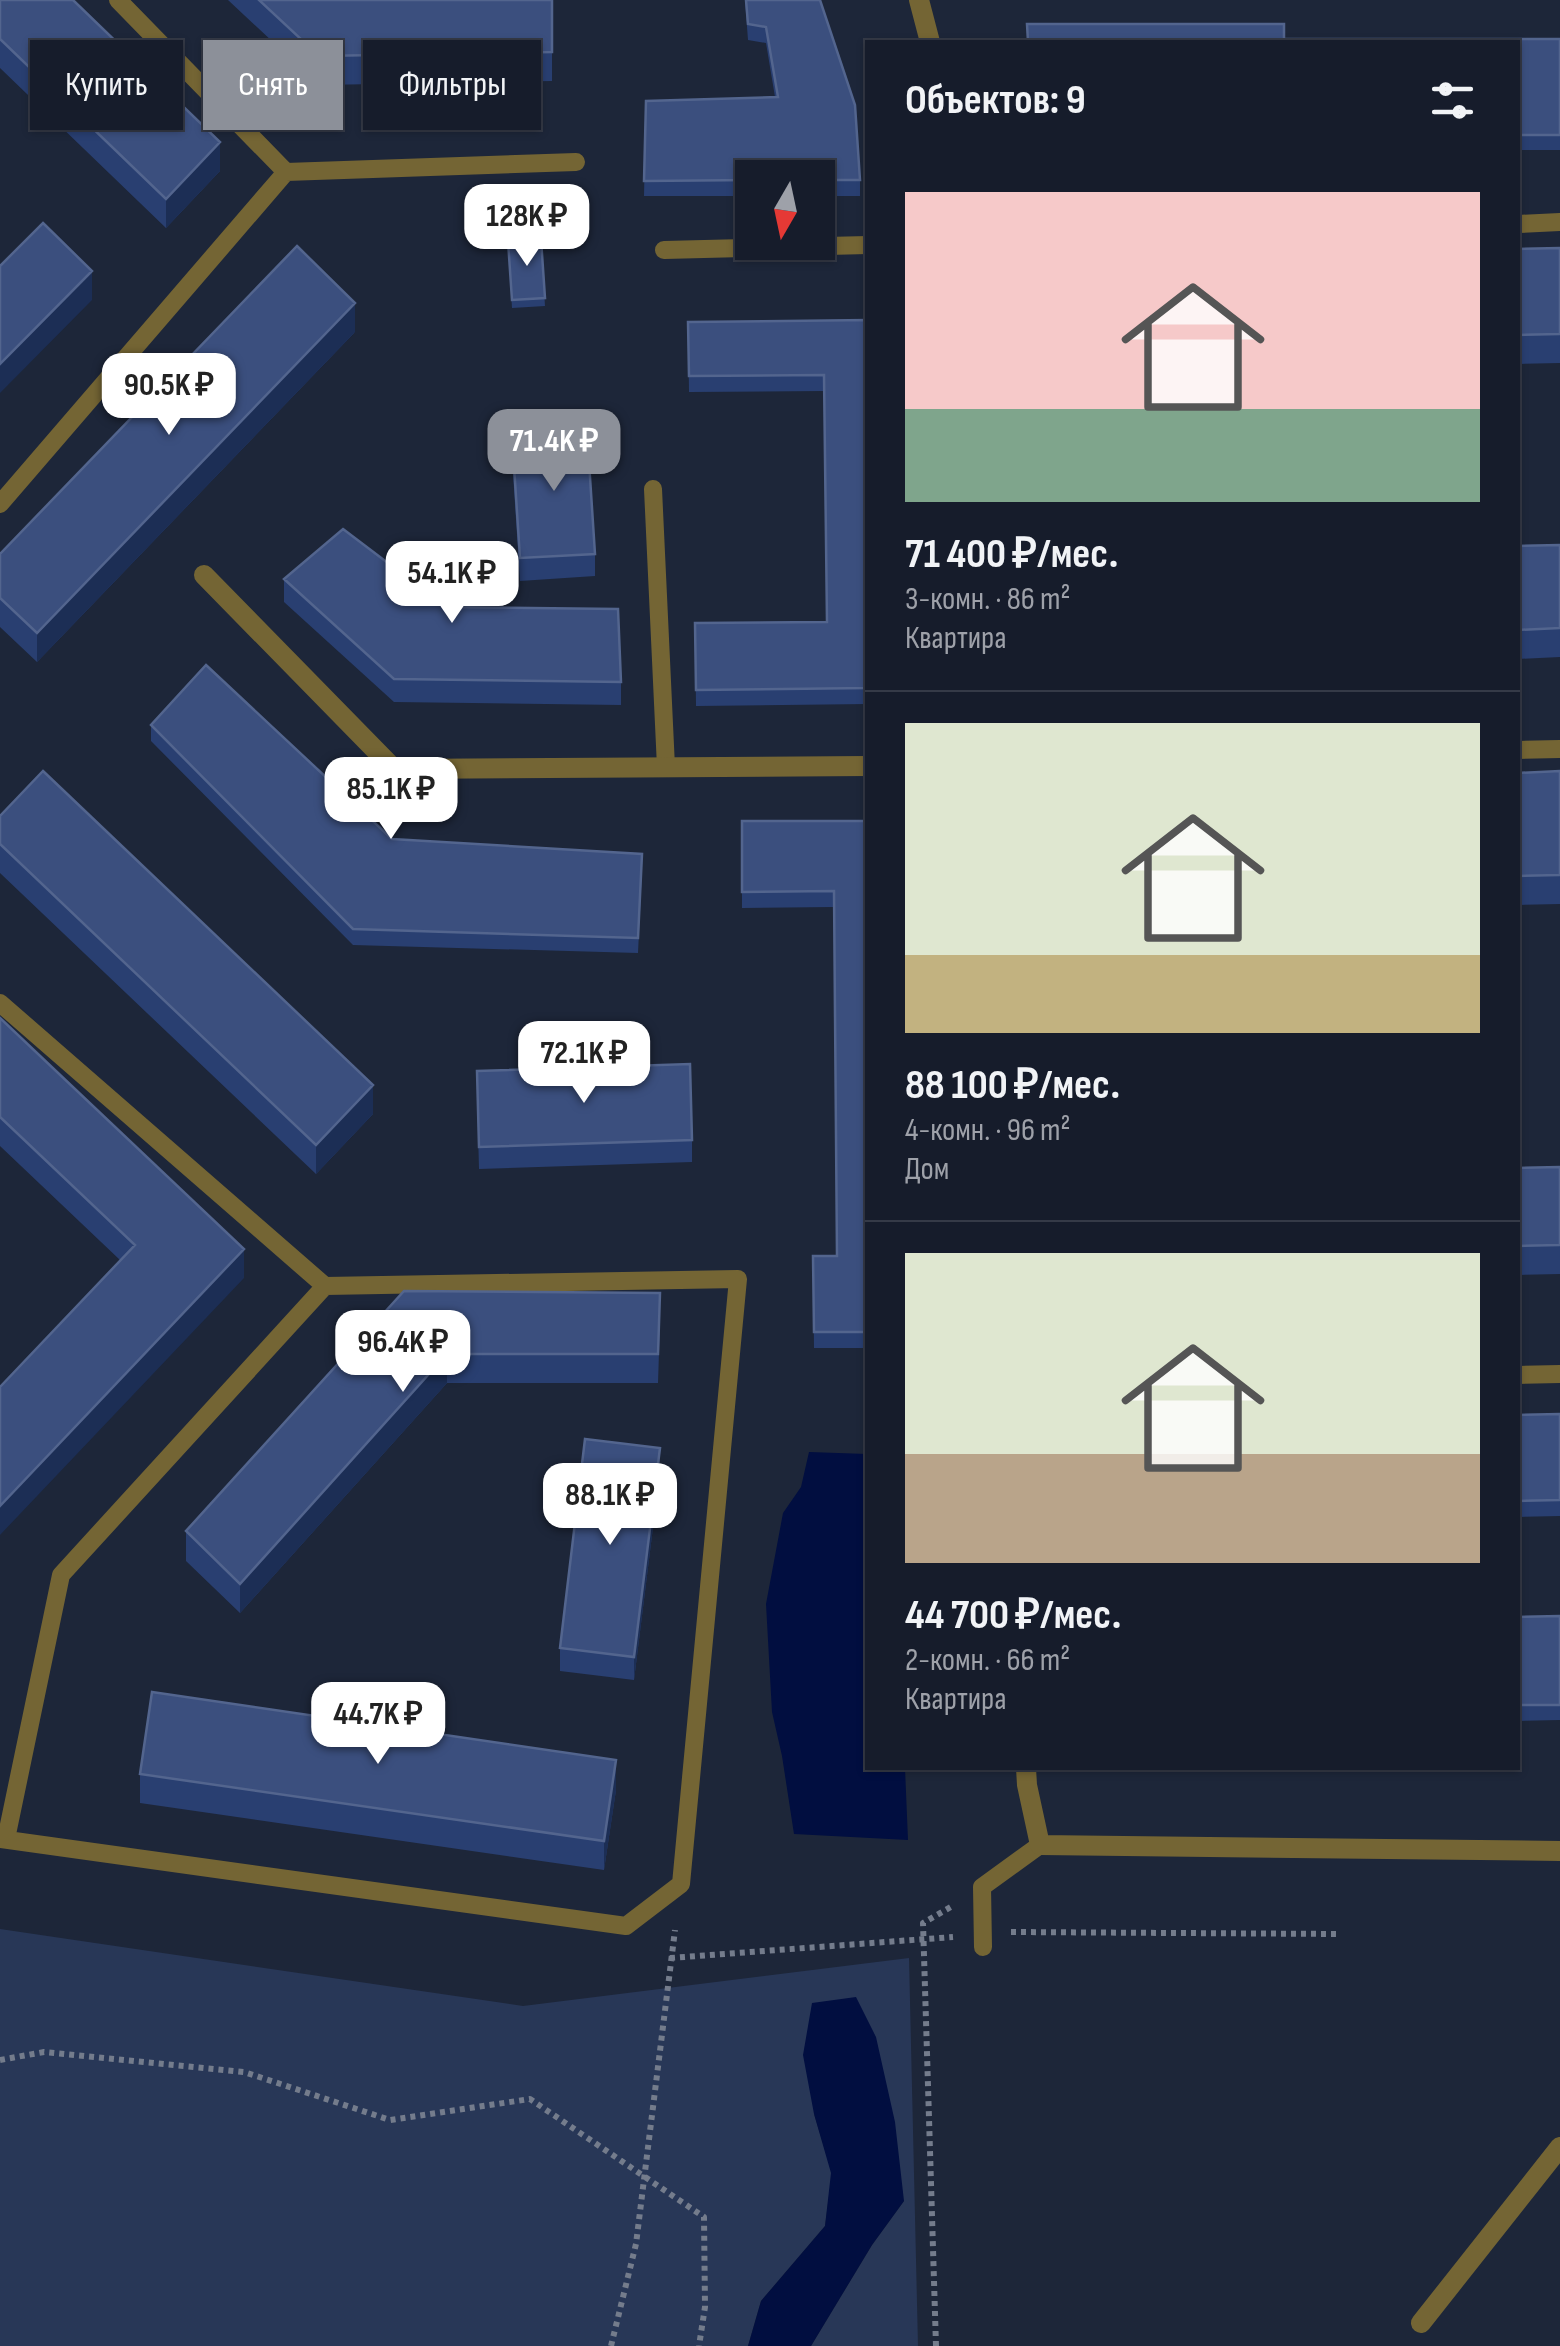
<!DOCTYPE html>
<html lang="ru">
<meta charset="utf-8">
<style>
body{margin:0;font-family:"Sofia Sans Condensed",sans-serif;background:#1f2533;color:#f1f3f6;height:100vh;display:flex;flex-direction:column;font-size:38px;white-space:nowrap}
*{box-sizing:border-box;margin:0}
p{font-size:32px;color:#9ea1a9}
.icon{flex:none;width:55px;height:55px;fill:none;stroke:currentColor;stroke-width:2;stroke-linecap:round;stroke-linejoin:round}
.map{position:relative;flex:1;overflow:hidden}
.drawer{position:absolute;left:865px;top:40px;width:655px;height:1730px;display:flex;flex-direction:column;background:#161c2b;border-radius:0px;box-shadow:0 2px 8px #0004,0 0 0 2px #353a47}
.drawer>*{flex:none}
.guide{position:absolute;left:30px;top:40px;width:685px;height:90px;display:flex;gap:20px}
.needle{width:65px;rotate:189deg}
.tools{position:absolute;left:735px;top:160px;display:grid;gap:20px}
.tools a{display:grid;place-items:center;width:100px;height:100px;border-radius:0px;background:#161c2b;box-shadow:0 2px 8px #0004,0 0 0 2px #353a47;font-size:50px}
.price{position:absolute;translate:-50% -85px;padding:0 22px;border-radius:20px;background:#fff;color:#222;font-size:32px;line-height:65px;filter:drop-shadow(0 2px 5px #0008)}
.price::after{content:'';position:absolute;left:50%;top:60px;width:30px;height:22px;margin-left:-15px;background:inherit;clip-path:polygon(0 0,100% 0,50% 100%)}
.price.on{background:#8c9099;color:#fff}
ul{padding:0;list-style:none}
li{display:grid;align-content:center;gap:20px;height:530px;padding:0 40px}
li+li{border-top:2px solid #353a47}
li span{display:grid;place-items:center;height:310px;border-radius:0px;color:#555}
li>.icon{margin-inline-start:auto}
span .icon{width:180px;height:180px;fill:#fffc;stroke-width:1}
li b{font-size:42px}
h2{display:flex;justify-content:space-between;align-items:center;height:120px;padding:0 40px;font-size:42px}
.pill{padding:0 35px;border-radius:0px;background:#161c2b;box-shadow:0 2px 8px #0004,0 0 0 2px #353a47;font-size:35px;line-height:90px}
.pill.on{background:#8c9099;color:#fff}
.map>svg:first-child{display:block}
.green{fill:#283757}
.water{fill:#010e40}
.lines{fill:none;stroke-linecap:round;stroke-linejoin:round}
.path{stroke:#747c8c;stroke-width:6;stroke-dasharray:5 5;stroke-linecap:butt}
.service{stroke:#746534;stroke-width:18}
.minor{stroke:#746534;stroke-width:20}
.wall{fill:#293f71}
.shaded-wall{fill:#1c2e55}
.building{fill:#3b4f7e;stroke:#53658e;stroke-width:2.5}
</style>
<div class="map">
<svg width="1560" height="2346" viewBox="0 0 1560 2346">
<rect width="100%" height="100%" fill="#1d2639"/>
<path class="green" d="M0,1929L523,2006L909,1958L918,2346H811L872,2245L904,2201L814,2114L832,2173L825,2226L761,2301L748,2346H0Z"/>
<path class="water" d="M809,1452L867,1454L868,1768H905L908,1840L794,1834L782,1756L772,1712L766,1604L783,1513L801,1487Z
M856,1997L876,2037L895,2122L904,2201L872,2245L811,2346H748L761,2301L825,2226L831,2173L814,2114L803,2055L812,2003Z"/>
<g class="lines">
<path class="path" d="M1011,1932L1340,1934
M670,1958L953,1937
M0,2060L44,2052L244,2072L390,2120L530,2099L704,2217L705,2307L699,2346
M611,2346L636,2244L675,1930
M936,2346L923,1923L954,1905"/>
<path class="service" d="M118,0L286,172L576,162
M1518,224L1560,222
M664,250L868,245
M653,489L666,767
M0,504L286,172
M1518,750L1560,749
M0,1003L325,1286L738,1279L681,1884L626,1926L0,1839
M1518,1375L1560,1374
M6,1839L61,1575L325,1286
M983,1947L982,1887L1040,1845"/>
<path class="minor" d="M919,0L930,42
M204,575L394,769L868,766
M1026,1768L1027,1785L1040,1845L1560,1851
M1421,2323L1560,2147"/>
</g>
<path class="wall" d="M0,0L220,171L166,228L0,68Z
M228,0H552V81L319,85Z
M745,0H820L860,180V196H818V178H752V196H644L646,101L775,97L766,43L748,40Z
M1284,39H1560V150H1518V42Z
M541,239L545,306L512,308L508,241Z
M1560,248V363L1518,364V249Z
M868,320V704L696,706L695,623L827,622L824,391L689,392L688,322Z
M355,332L37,662L0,627V554Z
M512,435L595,554V576L520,581L512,458Z
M1560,545V657L1518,659V546Z
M284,579L446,607L621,682V705L394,702L284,602Z
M151,725L392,839L642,870L638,953L353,945L151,741Z
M1560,771V904L1518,905V773Z
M0,816L373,1114L316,1174L0,873Z
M742,821H868V1348H814L813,1256H837L834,907L742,908Z
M0,1018L244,1278L120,1260L0,1146Z
M477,1094L692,1140V1162L479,1169Z
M1560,1167V1274L1518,1275V1168Z
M404,1291L660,1322L658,1383H447L240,1613L186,1561V1531Z
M1560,1414V1516L1518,1517V1415Z
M660,1471L634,1680L560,1671V1648Z
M1560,1616V1720L1518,1721V1617Z
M140,1774L616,1790L604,1870L140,1803Z"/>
<path class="shaded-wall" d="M220,142V171L166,228V199Z
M92,271V300L0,393V364Z
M355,303V332L37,662V633Z
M373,1085V1114L316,1174V1145Z
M244,1249V1278L0,1535V1506Z
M447,1354V1383L240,1613V1584Z
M660,1448V1471L634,1680V1657Z
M616,1760V1790L604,1870V1841Z"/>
<path class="building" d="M0,0H73L220,142L166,199L0,39Z
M259,0H552V52L319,56Z
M746,0H820L855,105L860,180H818V178H752V180L644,181L646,101L778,97L766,27L748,24Z
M1027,24H1284V39H1560V135H1518V42H1028Z
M43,223L92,271L0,364V266Z
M541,239L545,298L512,300L508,241Z
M297,246L355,303L37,633L0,598V554Z
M1560,248V334L1518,335V249Z
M868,320V688L696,690L695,623L827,622L824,375L689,376L688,322Z
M587,431L595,554L520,558L512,435Z
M343,529L446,607L618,609L621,682L394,679L284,579Z
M1560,545V628L1518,630V546Z
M206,665L392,839L642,854L638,938L353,929L151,725Z
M43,771L373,1085L316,1145L0,844V816Z
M1560,771V875L1518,876V773Z
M742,821H868V1332H814L813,1256H837L834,891L742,892Z
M0,1018L244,1249L0,1506V1387L135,1245L0,1117Z
M690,1064L692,1140L479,1147L477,1071Z
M1560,1167V1245L1518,1246V1168Z
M404,1291L660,1293L658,1354H447L240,1584L186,1531Z
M1560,1414V1500L1518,1501V1415Z
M585,1439L660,1448L634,1657L560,1648Z
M1560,1616V1705H1518V1617Z
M152,1692L616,1760L604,1841L140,1774Z"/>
</svg>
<div class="tools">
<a><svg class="needle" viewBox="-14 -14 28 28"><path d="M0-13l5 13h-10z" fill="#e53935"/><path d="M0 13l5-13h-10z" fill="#9ea1a9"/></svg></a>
</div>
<b class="price" style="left:527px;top:269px">128K ₽</b>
<b class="price" style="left:169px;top:438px">90.5K ₽</b>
<b class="price on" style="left:554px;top:494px">71.4K ₽</b>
<b class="price" style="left:452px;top:626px">54.1K ₽</b>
<b class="price" style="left:391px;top:842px">85.1K ₽</b>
<b class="price" style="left:584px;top:1106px">72.1K ₽</b>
<b class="price" style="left:403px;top:1395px">96.4K ₽</b>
<b class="price" style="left:610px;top:1548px">88.1K ₽</b>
<b class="price" style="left:378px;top:1767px">44.7K ₽</b>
<div class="guide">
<a class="pill">Купить</a>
<a class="pill on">Снять</a>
<a class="pill">Фильтры</a>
</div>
<section class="drawer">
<h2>Объектов: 9<svg class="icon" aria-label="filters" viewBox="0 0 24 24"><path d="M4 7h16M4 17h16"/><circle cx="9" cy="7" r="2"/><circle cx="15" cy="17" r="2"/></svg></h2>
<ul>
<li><span style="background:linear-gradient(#f6c9c9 70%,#7fa58c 0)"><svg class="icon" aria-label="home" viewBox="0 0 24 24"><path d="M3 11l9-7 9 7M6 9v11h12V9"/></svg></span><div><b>71 400 ₽/мес.</b><p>3-комн. · 86 m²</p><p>Квартира</p></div></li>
<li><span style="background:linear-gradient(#dfe7d0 75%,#c2b280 0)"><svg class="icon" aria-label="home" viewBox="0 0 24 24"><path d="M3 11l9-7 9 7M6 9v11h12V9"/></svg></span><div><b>88 100 ₽/мес.</b><p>4-комн. · 96 m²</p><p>Дом</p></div></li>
<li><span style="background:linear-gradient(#dfe7d0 65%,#b9a48a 0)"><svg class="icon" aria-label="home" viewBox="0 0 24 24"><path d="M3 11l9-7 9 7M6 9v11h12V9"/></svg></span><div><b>44 700 ₽/мес.</b><p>2-комн. · 66 m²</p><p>Квартира</p></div></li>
</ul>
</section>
</div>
